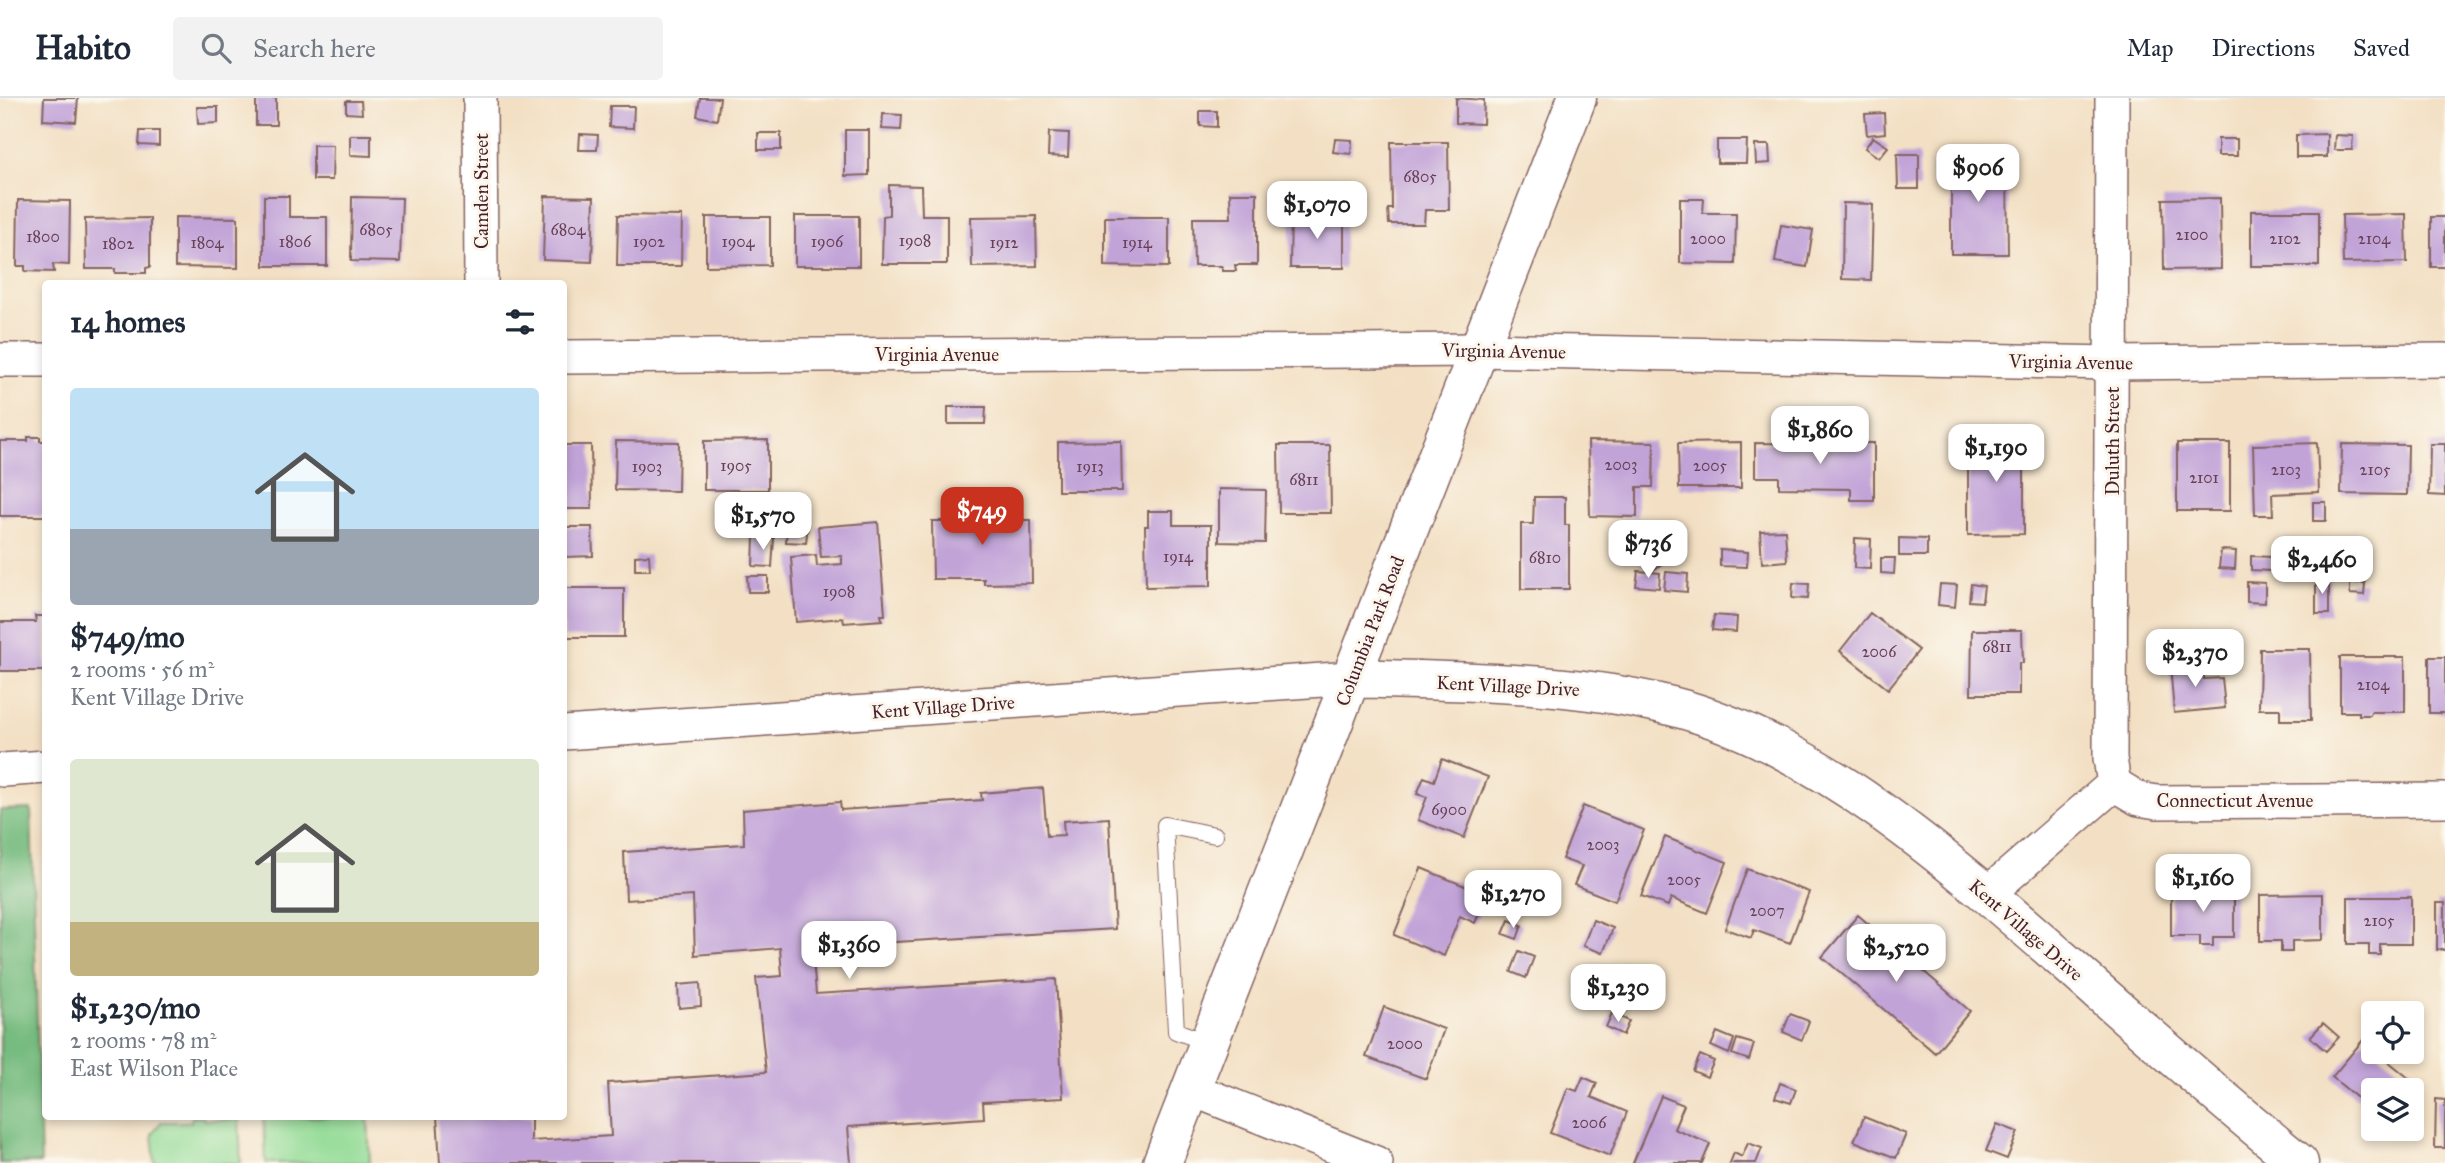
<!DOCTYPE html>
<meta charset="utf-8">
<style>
body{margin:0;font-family:"IM FELL Great Primer",serif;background:#f2f2f3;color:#1f2937;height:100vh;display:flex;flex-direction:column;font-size:26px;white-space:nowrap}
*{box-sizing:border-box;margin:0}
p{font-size:23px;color:#747a83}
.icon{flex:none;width:38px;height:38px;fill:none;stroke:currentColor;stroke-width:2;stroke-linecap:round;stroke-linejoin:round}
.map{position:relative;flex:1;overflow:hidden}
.side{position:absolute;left:42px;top:182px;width:525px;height:840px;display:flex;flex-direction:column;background:#fff;border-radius:7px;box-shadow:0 4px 10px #0003}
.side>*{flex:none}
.tools{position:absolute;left:2361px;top:903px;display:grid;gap:14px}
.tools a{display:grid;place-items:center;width:63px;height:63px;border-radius:7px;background:#fff;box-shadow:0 4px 10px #0003;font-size:35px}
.price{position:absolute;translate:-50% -60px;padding:0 16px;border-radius:14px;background:#fff;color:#222;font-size:23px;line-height:46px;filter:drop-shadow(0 2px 4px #0008)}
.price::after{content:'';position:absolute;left:50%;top:42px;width:21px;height:16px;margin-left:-10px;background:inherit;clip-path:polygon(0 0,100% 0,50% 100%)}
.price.current{background:#c8321e;color:#fff}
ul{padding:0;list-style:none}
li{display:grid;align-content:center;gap:14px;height:371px;padding:0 28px}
li span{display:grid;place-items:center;height:217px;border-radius:7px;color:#555}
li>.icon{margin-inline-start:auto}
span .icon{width:126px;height:126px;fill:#fffc;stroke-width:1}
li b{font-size:30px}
h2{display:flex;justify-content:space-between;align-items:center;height:84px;padding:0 28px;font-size:30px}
header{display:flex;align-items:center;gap:42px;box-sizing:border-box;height:98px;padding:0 35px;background:#fff;border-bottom:2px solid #e0e1e3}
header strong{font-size:33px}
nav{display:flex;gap:38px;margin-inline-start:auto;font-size:24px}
.search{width:490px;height:63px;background:#f2f2f3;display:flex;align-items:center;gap:18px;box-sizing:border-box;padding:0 24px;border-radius:7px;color:#747a83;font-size:26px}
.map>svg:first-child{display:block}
.green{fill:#93db96;stroke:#6e7d60;stroke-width:2}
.forest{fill:#76bb7f;stroke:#606d55;stroke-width:2}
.building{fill:#c1a3d8}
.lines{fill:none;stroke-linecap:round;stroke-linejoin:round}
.service-casing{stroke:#856361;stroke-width:18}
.minor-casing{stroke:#856361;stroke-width:36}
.tertiary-casing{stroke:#856361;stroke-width:41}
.service{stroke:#fff;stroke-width:16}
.minor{stroke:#fff;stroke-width:33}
.tertiary{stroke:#fff;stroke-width:38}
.labels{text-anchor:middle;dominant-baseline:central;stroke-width:6;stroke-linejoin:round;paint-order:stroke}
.number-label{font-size:16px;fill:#684056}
.street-label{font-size:19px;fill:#4a1f2b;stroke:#fbf7ec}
</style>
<header>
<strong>Habito</strong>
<div class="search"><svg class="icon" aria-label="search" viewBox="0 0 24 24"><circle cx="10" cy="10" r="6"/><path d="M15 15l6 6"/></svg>Search here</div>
<nav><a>Map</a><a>Directions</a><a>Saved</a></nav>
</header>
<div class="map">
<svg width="2445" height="1065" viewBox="0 0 2445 1065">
<rect width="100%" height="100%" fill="#fbf7ec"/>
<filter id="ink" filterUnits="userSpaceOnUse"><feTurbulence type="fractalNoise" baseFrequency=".0143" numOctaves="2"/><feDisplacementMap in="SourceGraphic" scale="14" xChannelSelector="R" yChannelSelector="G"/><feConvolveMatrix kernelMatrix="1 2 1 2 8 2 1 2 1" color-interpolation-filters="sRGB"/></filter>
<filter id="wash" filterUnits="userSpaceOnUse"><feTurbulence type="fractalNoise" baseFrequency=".00686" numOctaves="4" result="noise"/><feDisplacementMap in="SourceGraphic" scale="28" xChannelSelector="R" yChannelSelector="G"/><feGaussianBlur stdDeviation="1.57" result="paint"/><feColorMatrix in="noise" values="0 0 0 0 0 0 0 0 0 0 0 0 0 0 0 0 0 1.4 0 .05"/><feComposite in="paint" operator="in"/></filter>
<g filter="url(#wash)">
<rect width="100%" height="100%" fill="#f3e0c4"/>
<path class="green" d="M192,1019H203L204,1022H239L241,1065H155L152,1037L161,1024H191Z
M264,1019H368L370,1065H266Z"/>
<path class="forest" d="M31,711L41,1065H0V712Z"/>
<g id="blocks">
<path class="building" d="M44,0H78L76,24L43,22Z
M256,0H276V27H256Z
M700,0H720L717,22L697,18Z
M1456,0L1484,2L1483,26L1456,25Z
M346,3H361L362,16L346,15Z
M610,8H634L633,30L609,29Z
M197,9H218V25L198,26Z
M1200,13H1217V29L1200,28Z
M1884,15L1885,35L1867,37L1865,16Z
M883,16L902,17L901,32L882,31Z
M845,32H869V77L845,78Z
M140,33H159V48L139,47Z
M1049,34L1069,35L1068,59L1048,58Z
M758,35H781V52H758Z
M580,36L598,37L597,52H579Z
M2327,36V59H2296V37Z
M350,37H371V58L350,57Z
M2335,37L2353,38L2352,52H2334Z
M1873,39L1888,49L1879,60L1865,50Z
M1335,41L1352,42L1351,56L1333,54Z
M2218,41H2237V58H2218Z
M1717,42H1747L1746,65H1717Z
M1391,44H1448L1449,112H1425L1424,126H1389L1388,111H1392Z
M313,47H333L332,82H313Z
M1755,47H1769L1770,65L1756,66Z
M1994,51V73L2007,72L2008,156H1951V75H1953V52Z
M1897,56H1919V91H1898Z
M889,87L921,88L922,117H947V166H882L883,118L889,117Z
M1230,95H1257V167H1235L1236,173H1222V168H1194L1193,120H1231Z
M264,98H289V119H327V168H264Z
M545,98L594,99L592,164L543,162Z
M352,99L402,100L400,164L351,163Z
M2220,100L2221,171L2164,172L2163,101Z
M1680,101H1704L1703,115H1736L1735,166L1680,165Z
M18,102L70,103L69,167L53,166L54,174L25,173V168H17Z
M1843,105L1873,106L1871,182L1842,181Z
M2251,113H2319V168H2251Z
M1291,115H1344V170H1290Z
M2406,116L2407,164L2343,165L2342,117Z
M618,117L682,118L681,168H617Z
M795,118H859V168H795Z
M1036,118L1037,168L972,169L971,119Z
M175,119L238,120V170L175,169Z
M706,119H770V167L706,168Z
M1105,119H1169V169L1105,168Z
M2431,119H2445V169H2431Z
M150,120V169L146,170V175H115V171H86L85,121Z
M1781,127L1813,132L1807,169L1775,164Z
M948,309H986L985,326H948Z
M1968,336H2024V436L1968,437Z
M28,339H40V343H46V418H0V343H28Z
M1820,340H1831V345H1874V402H1851V391L1779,390V379H1755V345L1819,346Z
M768,342V392H704V343Z
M616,343L679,344L678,393L615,392Z
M1121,343L1122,393H1058V344Z
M1588,343L1654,344L1653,389H1637V419L1590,418Z
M1741,344V390H1679L1678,345Z
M2177,345H2230V413H2177Z
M2317,345L2319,394L2272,396L2273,417H2255L2253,347Z
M2342,346L2408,347L2407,397L2341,396Z
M2430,346H2445V398L2429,397Z
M564,347H591L592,411H564Z
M1278,347H1330L1331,415H1279Z
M1219,391L1266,392L1265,445L1219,444Z
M1534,399H1565V427H1569V491H1521V426H1533Z
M960,400H984V422H1031L1032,485L984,486V481H933L932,423H961V415H953V405L961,406Z
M2313,404H2326V423H2313Z
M1148,413H1173V427H1211V488L1146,489L1145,428H1148Z
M878,424L885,517H881L882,522L844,525L843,520L796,524L791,459L816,457L817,468L842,466V458L821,459L818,429Z
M787,425L808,426L806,445L786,444Z
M564,429H592L593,458L564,459Z
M1785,432L1787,463L1762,465L1760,433Z
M754,439L774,440L772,469L753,468Z
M1855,440L1871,441L1870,471L1854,470Z
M1899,440L1927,441V458H1899Z
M2337,448L2355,449L2353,472L2336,471Z
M1720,452L1748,454L1747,469L1720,468Z
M2221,452L2236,453L2235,471L2219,470Z
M1659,456L1664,464L1652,473L1646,464Z
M649,457L650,472H635V458Z
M2251,458L2271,459V473L2251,472Z
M1881,460H1895L1894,476L1881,475Z
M1638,473L1660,475L1659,490L1636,488Z
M1666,474L1688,476L1687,494L1664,492Z
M747,478H768V494H748Z
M2316,481H2329V516H2316Z
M2247,484L2265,485V505L2247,504Z
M1793,485L1809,486L1808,501L1792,500Z
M2350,485H2365L2364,497L2350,496Z
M1940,486L1957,487L1955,509L1938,507Z
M1971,486L1984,488L1982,504L1969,503Z
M564,490H624V539H564Z
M1870,515L1919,552L1888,591L1840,553Z
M1714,517L1737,519L1736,534L1712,532Z
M35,518H46V573H0V524H36Z
M1972,532H2022L2023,565H2019V596H1971Z
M2260,551H2310L2311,622H2280V611H2259Z
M2340,559H2405V614H2371L2370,617H2359V614H2340Z
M2429,559H2445V615H2429Z
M2202,563L2204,581L2222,580L2225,610L2174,615L2170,566Z
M1442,661L1488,679L1464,740L1418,722L1427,699L1417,696L1424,679L1434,683Z
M1043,690L1047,738L1064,737L1063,723L1109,720L1115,831L812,849L816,896L1056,881L1063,1000L983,1004L984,1020L848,1029L851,1065H440L437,1018H531V1043L611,1038L608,985L766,974L756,880L782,878L780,850L695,857L693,798L626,802L624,754L744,746L743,712L840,704L841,712L982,702L981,695Z
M1583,708L1644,732L1615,803L1574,787L1582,768L1562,761Z
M1665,739L1727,764L1707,815L1671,800L1668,808L1641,798Z
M1421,770L1487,797L1475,825L1460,818L1444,858L1394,837Z
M1747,771L1809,794L1790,845L1754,832L1751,840L1725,831Z
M1519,783L1538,791L1530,812L1510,804Z
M2171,791H2234V839H2213V848H2200V838H2171Z
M2323,796V842L2292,843V854H2281V843H2260V797Z
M2348,799H2411V846H2380V857H2369V846H2348Z
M2437,805H2445V852H2437Z
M1858,817L1970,913L1935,955L1822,859Z
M1509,822L1522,827L1517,841L1503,836Z
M1593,822L1613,830L1603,855L1583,848Z
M1519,853L1534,859L1526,880L1511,874Z
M700,885L701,908L679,910L678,887Z
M1384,909L1444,931L1426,981L1366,959Z
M1612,915L1629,923L1623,937L1606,929Z
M1790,916L1809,923L1802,942L1783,934Z
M2323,925L2339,939L2326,953L2310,939Z
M1717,934L1734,941L1729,956L1711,948Z
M1737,941L1754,946L1749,962L1732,956Z
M2363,942L2373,951V954H2377L2410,981L2400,992H2373V1013L2332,979Z
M1700,957L1714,963L1707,979L1693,973Z
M1583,979L1597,985L1591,999L1627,1014L1610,1058L1550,1035L1568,990L1577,993Z
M1780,985L1796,991L1791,1005L1775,1000Z
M1661,998L1684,1007L1674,1031L1710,1046L1702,1065H1633Z
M2436,1001L2445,1002V1050H2435Z
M1864,1019L1906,1036L1896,1060L1854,1043Z
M1997,1026L2018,1034L2007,1061L1986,1053Z
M1748,1045L1762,1050L1756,1065H1730L1734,1055L1742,1059Z"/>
</g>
</g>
<g filter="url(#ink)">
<use href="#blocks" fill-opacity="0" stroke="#856361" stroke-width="2"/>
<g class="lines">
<g class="service-casing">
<path id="service" d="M1209,945L1176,933L1165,727L1215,737"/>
</g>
<g class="minor-casing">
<path id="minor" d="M480,0L481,186
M2112,0L2110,660L2114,686
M564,259L1479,252L2113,265L2445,262
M0,262H46
M564,635L1351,580
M3,672L46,669
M2114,686L2139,701L2157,704L2445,702
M1987,796L2114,686
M1191,991L1376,1065"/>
</g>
<g class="tertiary-casing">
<path id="tertiary" d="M1351,580C1458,584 1567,582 1671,608C1823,646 1964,776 2080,877C2152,941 2225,1004 2299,1065
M1162,1065L1577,0"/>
</g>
<use href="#service" class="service"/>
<use href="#minor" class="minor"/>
<use href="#tertiary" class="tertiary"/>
</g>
</g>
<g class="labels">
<g class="number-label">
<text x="1420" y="78">6805</text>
<text x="376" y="131">6805</text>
<text x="568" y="131">6804</text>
<text x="2192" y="136">2100</text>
<text x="43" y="138">1800</text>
<text x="1708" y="140">2000</text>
<text x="2285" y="140">2102</text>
<text x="2374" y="140">2104</text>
<text x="915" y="142">1908</text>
<text x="295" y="143">1806</text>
<text x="649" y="143">1902</text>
<text x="738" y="143">1904</text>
<text x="827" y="143">1906</text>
<text x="207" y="144">1804</text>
<text x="1004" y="144">1912</text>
<text x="1137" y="144">1914</text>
<text x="118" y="145">1802</text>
<text x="1621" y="366">2003</text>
<text x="736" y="367">1905</text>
<text x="1710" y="367">2005</text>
<text x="647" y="368">1903</text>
<text x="1090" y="368">1913</text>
<text x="2286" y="371">2103</text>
<text x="2375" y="371">2105</text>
<text x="2204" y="379">2101</text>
<text x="1304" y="381">6811</text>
<text x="1178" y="458">1914</text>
<text x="1545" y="459">6810</text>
<text x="839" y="493">1908</text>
<text x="1997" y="548">6811</text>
<text x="1879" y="553">2006</text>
<text x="2373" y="586">2104</text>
<text x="1449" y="711">6900</text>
<text x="1603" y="746">2003</text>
<text x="1684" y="781">2005</text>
<text x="1767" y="812">2007</text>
<text x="2379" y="822">2105</text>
<text x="1405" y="945">2000</text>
<text x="1589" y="1024">2006</text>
</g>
<g class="street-label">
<text transform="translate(481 93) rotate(-90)">Camden Street</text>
<text transform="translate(1504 253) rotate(1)">Virginia Avenue</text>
<text x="937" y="256">Virginia Avenue</text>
<text transform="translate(2071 264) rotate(1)">Virginia Avenue</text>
<text transform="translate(2112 343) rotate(-90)">Duluth Street</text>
<text transform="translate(1370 533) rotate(-69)">Columbia Park Road</text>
<text transform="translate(1508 588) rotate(3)">Kent Village Drive</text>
<text transform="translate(943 609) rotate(-4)">Kent Village Drive</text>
<text x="2235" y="702">Connecticut Avenue</text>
<text transform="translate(2026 832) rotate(41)">Kent Village Drive</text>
</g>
</g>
</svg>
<div class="tools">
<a><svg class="icon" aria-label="locate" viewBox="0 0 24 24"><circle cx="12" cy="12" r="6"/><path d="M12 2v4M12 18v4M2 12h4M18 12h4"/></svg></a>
<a><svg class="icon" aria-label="layers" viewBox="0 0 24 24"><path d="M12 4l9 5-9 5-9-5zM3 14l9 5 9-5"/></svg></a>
</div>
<b class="price" style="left:1978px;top:106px">$906</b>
<b class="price" style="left:1317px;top:143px">$1,070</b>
<b class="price" style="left:1820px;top:368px">$1,860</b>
<b class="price" style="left:1996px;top:386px">$1,190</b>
<b class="price current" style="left:982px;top:449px">$749</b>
<b class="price" style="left:763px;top:454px">$1,570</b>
<b class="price" style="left:1648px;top:482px">$736</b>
<b class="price" style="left:2322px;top:498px">$2,460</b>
<b class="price" style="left:2195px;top:591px">$2,370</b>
<b class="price" style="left:2203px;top:816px">$1,160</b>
<b class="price" style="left:1513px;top:832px">$1,270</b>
<b class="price" style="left:849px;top:883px">$1,360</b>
<b class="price" style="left:1896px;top:886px">$2,520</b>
<b class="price" style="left:1618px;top:926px">$1,230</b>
<section class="side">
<h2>14 homes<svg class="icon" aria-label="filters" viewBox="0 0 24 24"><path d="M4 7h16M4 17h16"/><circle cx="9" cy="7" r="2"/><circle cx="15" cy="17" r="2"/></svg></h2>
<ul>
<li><span style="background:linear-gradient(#bfe0f5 65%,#9aa5b1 0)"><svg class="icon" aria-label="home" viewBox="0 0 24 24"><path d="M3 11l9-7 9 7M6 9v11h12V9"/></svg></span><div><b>$749/mo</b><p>2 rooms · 56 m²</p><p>Kent Village Drive</p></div></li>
<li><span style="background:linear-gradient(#dfe7d0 75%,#c2b280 0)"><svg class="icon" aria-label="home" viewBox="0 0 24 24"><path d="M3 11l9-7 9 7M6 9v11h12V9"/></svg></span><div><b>$1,230/mo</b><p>2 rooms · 78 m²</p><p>East Wilson Place</p></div></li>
</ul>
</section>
</div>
